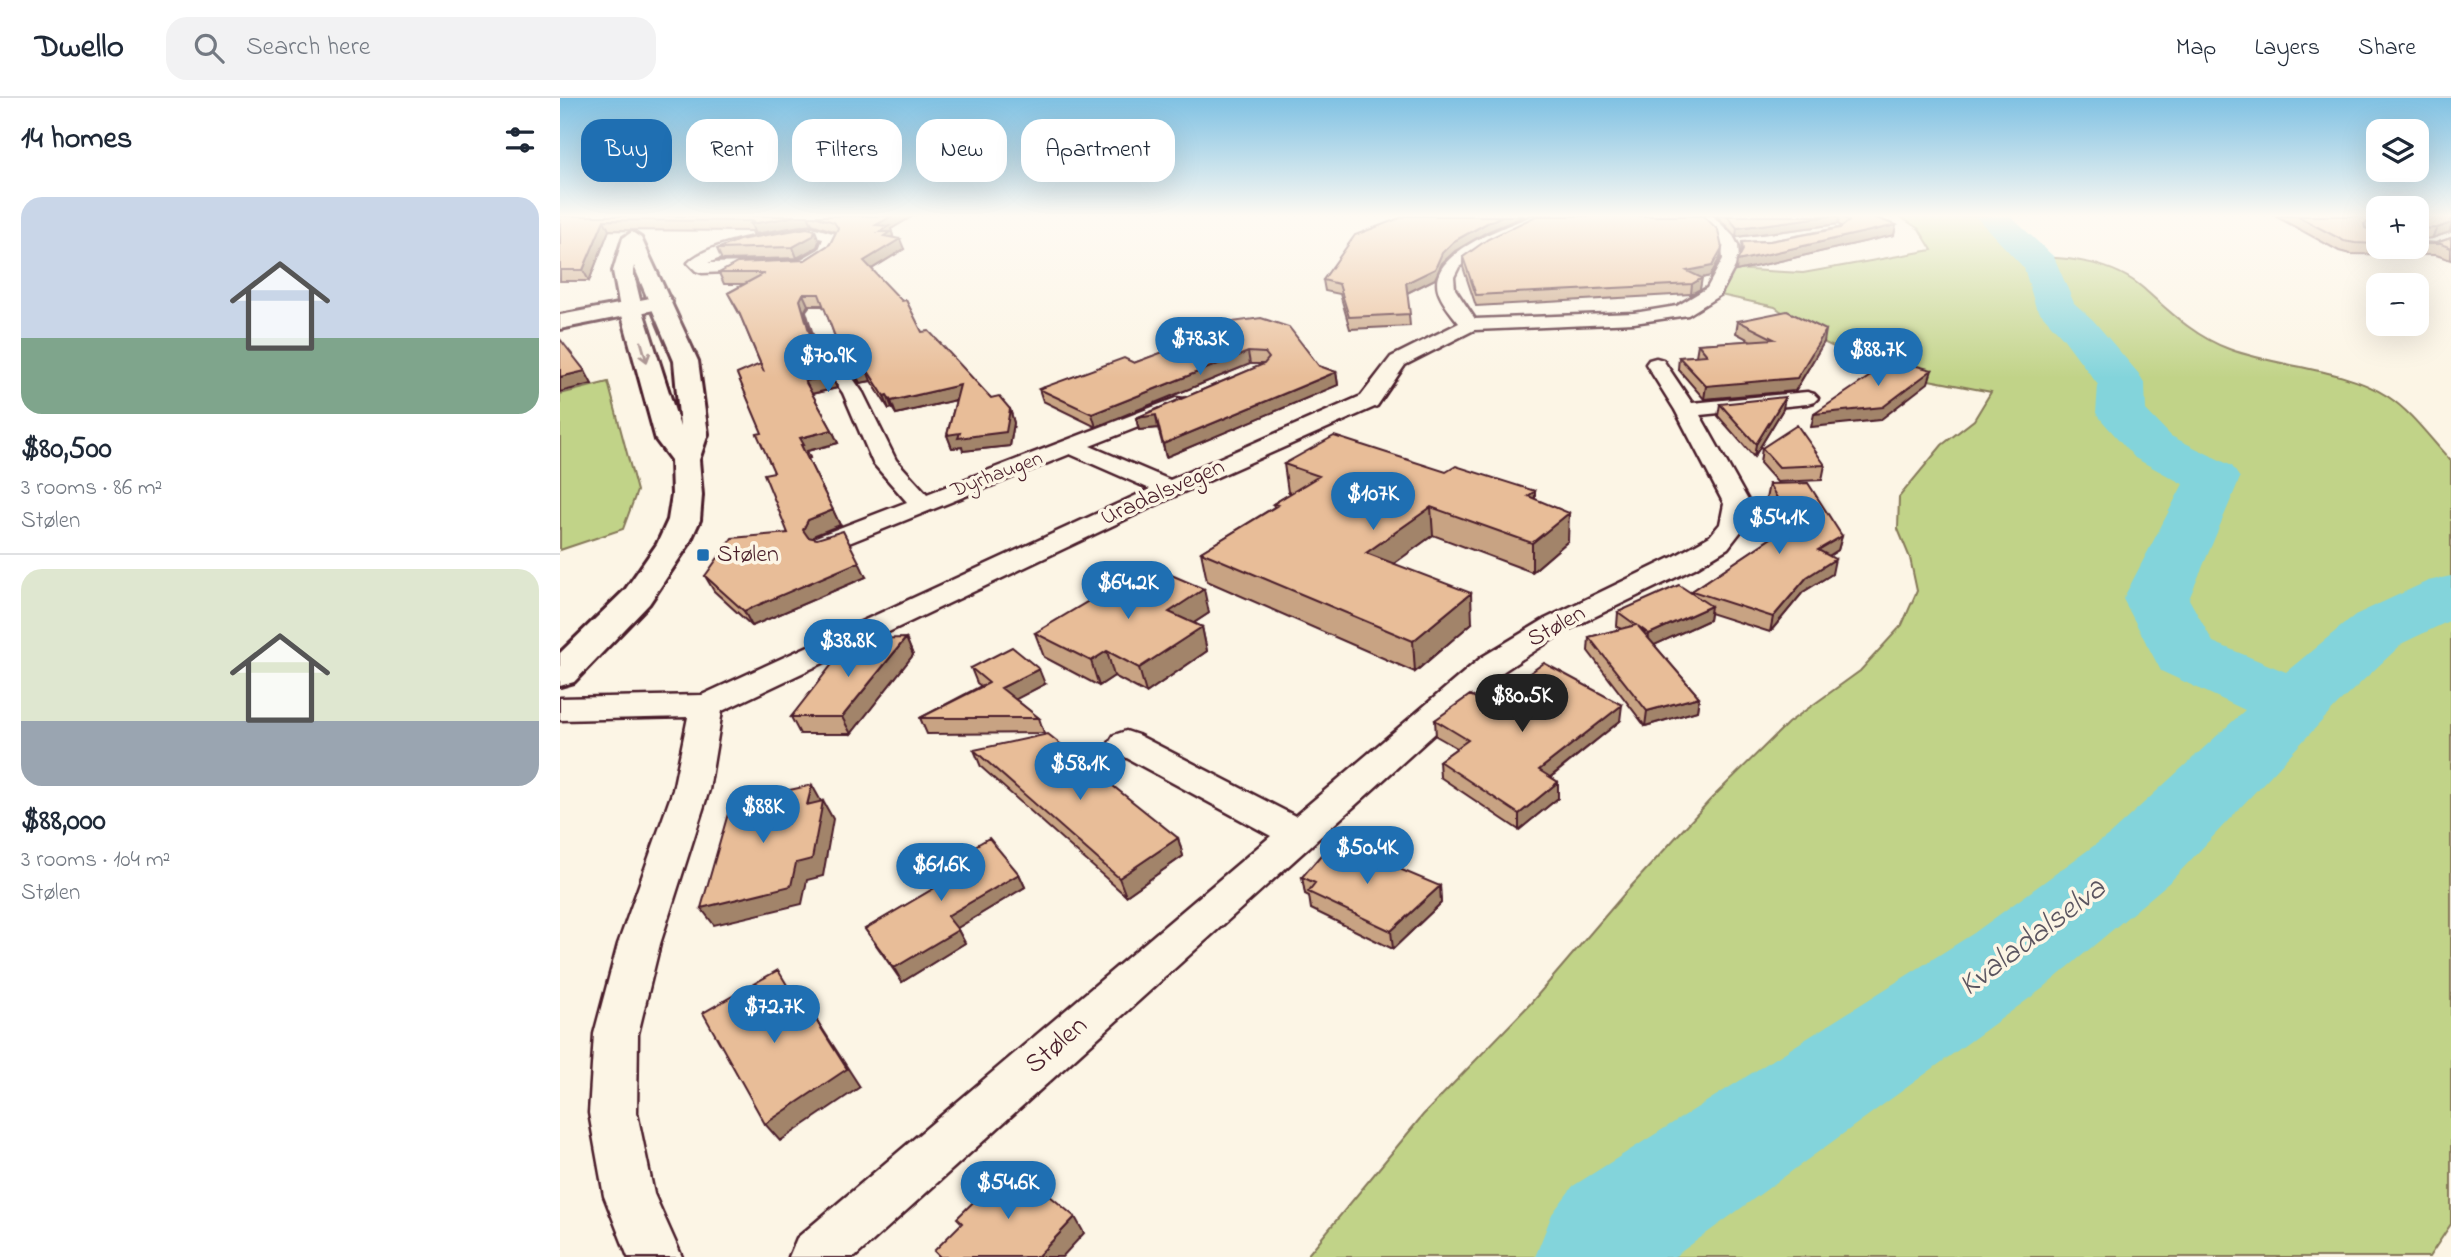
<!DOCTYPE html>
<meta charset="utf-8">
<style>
body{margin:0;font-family:"Indie Flower",sans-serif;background:#f2f2f3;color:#1f2937;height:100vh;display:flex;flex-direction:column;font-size:26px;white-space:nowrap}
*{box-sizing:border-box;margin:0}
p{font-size:23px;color:#747a83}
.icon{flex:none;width:38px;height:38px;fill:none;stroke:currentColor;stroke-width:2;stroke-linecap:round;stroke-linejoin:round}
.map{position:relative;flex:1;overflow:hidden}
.details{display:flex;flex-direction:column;background:#fff;width:560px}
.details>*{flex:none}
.banner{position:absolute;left:21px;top:21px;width:665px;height:63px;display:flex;gap:14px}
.controls{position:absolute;left:1806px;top:21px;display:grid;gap:14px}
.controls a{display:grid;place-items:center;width:63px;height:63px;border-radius:14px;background:#fff;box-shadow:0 7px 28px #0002;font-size:35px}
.price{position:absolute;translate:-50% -60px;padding:0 16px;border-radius:24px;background:#1f6fb2;color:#fff;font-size:23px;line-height:46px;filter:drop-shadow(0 2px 4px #0008)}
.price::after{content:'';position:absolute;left:50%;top:42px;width:21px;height:16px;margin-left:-10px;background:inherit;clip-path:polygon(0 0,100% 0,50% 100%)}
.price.active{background:#222;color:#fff}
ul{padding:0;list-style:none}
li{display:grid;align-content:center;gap:14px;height:371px;padding:0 21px}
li+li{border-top:2px solid #e0e1e3}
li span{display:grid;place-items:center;height:217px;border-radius:21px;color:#555}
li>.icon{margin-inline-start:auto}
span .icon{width:126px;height:126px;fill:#fffc;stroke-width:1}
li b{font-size:30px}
h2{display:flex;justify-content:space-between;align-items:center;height:84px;padding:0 21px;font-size:30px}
.chip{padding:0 24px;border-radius:21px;background:#fff;box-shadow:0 7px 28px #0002;font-size:24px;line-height:63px}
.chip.active{background:#1f6fb2;color:#fff}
header{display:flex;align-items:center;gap:42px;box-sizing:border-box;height:98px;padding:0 35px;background:#fff;border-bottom:2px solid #e0e1e3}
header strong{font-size:33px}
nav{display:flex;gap:38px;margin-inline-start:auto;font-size:24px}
.search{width:490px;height:63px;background:#f2f2f3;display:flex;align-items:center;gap:18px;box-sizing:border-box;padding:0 24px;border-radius:21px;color:#747a83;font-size:26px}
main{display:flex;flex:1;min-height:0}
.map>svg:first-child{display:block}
.green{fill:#c1d388;stroke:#86795a;stroke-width:2}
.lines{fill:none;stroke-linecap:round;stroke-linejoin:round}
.river{fill:#83d4db;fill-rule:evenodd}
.minor-casing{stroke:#4a1f2b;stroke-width:5}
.tertiary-casing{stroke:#4a1f2b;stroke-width:6}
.secondary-casing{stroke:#4a1f2b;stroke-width:6}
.minor{fill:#fcf5e5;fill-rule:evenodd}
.tertiary{fill:#fcf5e5;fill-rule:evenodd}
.secondary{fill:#fcf5e5;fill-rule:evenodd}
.wall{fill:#c8a383;stroke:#4a1f2b;stroke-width:2}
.shaded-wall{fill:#a2846a;stroke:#4a1f2b;stroke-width:2}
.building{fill:#e8bd98;stroke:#4a1f2b;stroke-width:2}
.oneway{stroke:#a38a88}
.poi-dot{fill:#1f6fb2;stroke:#fcf5e5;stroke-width:2.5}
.labels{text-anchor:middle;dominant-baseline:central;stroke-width:7;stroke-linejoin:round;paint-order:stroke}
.far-street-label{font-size:21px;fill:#4a1f2b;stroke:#fcf5e5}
.street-label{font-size:24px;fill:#4a1f2b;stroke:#fcf5e5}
.poi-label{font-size:24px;fill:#4a1f2b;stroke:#fcf5e5;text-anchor:start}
.near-street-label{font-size:28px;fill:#4a1f2b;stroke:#fcf5e5}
.near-water-label{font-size:32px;font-style:italic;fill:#5b5560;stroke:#fcf5e5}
</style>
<header>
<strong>Dwello</strong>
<div class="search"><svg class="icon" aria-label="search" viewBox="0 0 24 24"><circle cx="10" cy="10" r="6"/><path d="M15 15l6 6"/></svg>Search here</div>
<nav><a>Map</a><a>Layers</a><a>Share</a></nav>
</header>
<main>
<section class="details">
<h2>14 homes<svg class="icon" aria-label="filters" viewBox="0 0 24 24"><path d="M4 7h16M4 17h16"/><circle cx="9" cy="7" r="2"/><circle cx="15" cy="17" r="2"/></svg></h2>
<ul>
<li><span style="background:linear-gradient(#c9d6e8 65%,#7fa58c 0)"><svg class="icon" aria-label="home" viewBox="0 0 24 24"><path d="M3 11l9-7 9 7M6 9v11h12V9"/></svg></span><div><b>$80,500</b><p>3 rooms · 86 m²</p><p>Stølen</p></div></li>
<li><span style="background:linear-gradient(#dfe7d0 70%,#9aa5b1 0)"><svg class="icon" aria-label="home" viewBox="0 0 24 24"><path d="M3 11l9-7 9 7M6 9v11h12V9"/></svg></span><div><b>$88,000</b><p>3 rooms · 104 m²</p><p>Stølen</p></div></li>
</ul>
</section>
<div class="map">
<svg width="1891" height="1159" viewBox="0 0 1891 1159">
<rect width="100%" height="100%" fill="#fcf5e5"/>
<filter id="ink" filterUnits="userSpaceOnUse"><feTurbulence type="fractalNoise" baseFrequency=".0143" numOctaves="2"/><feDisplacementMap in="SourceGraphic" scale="14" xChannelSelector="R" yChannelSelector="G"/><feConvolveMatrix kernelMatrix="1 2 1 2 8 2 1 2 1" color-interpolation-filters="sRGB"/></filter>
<g filter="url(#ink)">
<path class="green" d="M1339,118H1431L1472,160C1509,158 1554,165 1583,190C1610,214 1634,238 1669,251C1720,270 1781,269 1827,298C1852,314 1871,342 1891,363V1126L1869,1159H746L863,1017L970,906L1065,795L1150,702L1228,625L1300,573L1342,527L1357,493L1350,460L1338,431L1339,399L1382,347L1414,322L1431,294L1343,277L1303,263L1265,245L1215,209L1156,196L1172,171L1243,175L1372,152L1359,131Z
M48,284L77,393L63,431L0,452V296Z"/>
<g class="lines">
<path class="river" d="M1415,118H1450L1494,159L1514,205L1533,222L1579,276L1585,286L1586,312L1611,338L1672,368L1680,380L1629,501L1653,544L1726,574L1795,517L1868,483L1891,478V522L1843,545L1778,606L1612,782L1482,891L1114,1159H975L992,1116L1013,1088L1414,835L1550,736L1685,612L1601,573L1563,501L1623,386L1575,360L1544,325L1536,315L1538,287L1503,240L1476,210L1464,170Z"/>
<g class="minor-casing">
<path id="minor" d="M972,118H992L927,149L899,169L894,179L895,191L915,221L1074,215L1117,208L1147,190L1163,161L1162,147L1159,140L1137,118H1153L1173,138L1178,147L1179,161L1160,197L1128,217L1074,225L914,232L845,267L817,308L619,396L162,613L149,692L100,846L78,936L77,1015L94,1096L122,1159H68L44,1098L29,1015L34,936L58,846L113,692L128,619L0,622V600L142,597L590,391L510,356L274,451L265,453L256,451L252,445L256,439L347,404L313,365L283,295L263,266L247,213L250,209H262L265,213L283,266L303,295L336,362L367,396L616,300L624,301L627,306L624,311L530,348L610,382L801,298L831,259L899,225C892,216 881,204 878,192C868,155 945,129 972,118Z
M252,129L276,136L279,139L272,156L248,171L142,175L136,173L128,165C148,143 222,134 252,129ZM251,138L263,141L259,151L238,163L148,165L183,151Z
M1096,260L1103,262L1132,305L1247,294L1254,296L1258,300L1254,304L1247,306L1140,317L1190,406L1186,427L1182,432L1168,450L1135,470L1005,533L944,573L295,1159H229L237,1140L711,738L554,653L549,645L554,637L566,633L578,637L735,718L922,559L985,521L1115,458L1150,438L1160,426L1164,406L1115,312L1086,266L1089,262Z"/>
</g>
<g class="tertiary-casing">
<path id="tertiary" d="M101,198L109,199L112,204L109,209L0,231V217Z"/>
</g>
<g class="secondary-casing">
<path id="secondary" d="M72,134L81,140L138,263L148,336L139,362L142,397L140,422L129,446L89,506L14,584L0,588V555L65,492L97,446L108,422L112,397L111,362L96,342L60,210L53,173L63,140ZM74,168L114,263L120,329L82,210L73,173Z"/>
</g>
<use href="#minor" class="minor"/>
<use href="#tertiary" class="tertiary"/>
<use href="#secondary" class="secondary"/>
</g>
<path class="wall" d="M0,118H353L331,131L333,138H332L344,151L312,171L362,234L431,300L450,311L454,325L450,348L403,353L402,349L392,350L387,337L396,302L336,316L332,310L329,311L311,283L300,285L285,265L264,207H248L244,214L258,258L277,290L252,296L272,332L278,345L247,353L250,360L248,361L280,427L255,437L253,440L306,479L192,528L154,493L145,478L228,435L214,374L202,335L204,274L182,221L168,195L185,186H164L159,175L245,162L270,146L276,134L252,126L195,136H193L192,133L49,132L29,183H0Z
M1157,118H1310L1336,127L1334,137L1176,173L1177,163L1181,155L1182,144L1210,143L1282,129L1278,126L1176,139Z
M1715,118H1818V133L1807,131L1818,135V149H1857V142L1859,144L1876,145L1891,140V162L1876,157L1790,156L1779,153Z
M1857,118H1891V134H1890L1872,140L1857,142Z
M927,134L895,153L882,165L875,181L847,195L850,228L790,231L780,196L765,193L763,182Z
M259,143L257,149L237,160L162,162L157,151Z
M1162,150L1160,160L1150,178L1141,180L1140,191L1131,196L916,208L903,169V159Z
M1178,223L1264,244L1235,293L1144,301L1118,271L1119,259L1136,258L1138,246L1191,243L1176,235Z
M643,228L776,274L778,287L606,359L598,330L579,332L576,320L704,266H690L536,329L483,303L479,291L574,265L645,239Z
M1160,306L1223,311L1194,359L1158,318Z
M1202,350L1265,367L1262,382L1217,384L1200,365Z
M724,366L886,374L975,393V401L1008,443L972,474L873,437L834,465L912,525L855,574L647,483L641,454L714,409L713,406L731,395L728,394Z
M1209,386L1282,438L1278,452L1269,458L1272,476L1243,494L1210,534L1150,515L1149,522L1094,547L1139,599L1137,613L1085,628L1028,553L1029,539L1061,531L1057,528L1058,514L1132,495V493L1224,432L1206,401Z
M649,515L634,525L642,529L647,553L586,595L554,578L539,588L484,559L475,535Z
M346,540L353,557L291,636H240L231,619L288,560Z
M411,570L485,586L455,601L479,620L484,635L367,636L360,620L421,588L417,585Z
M926,606L1060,623L991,679L998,684V700L959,732L880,679L879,663L897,650L876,638L875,622Z
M414,652L618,740L623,758L566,798L421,669Z
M378,769L459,776L465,789L397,830L405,845L342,884L314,844L305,831L385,784Z
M742,779L880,788L881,805L833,851L751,811L749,798L745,796Z"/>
<path class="shaded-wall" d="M237,118H248L252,126L195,136L191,126Z
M332,118H353L331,131L333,138L323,144L316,127Z
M942,118H965L927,134L895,153L882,165L875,181L847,195L846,185L894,143L927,125Z
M1270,118H1279L1278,126L1176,139L1177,130Z
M1813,121L1808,131L1799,136L1804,126Z
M44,122L49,132L29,183L23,172Z
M1891,125L1890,134L1872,140L1877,130Z
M1336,127L1334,137L1176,173L1177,163Z
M255,132L259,143L257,149L237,160L233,149Z
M340,141L344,151L308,173L304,163Z
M1162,150L1160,160L1150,178L1126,184L1127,173Z
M1142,180L1140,191L1131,196L1132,186Z
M243,196L248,207L244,214L260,267L255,254L240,202Z
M1266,232L1264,244L1235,293L1144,301L1146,288Z
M688,254L690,266L536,329L532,316Z
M306,270L311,283L300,285L294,273Z
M1372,272L1368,285L1320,322L1251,329L1254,316Z
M25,273L32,286L0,294V279Z
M776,274L778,287L606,359L603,346Z
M271,278L277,290L251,296L245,283Z
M400,287L404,300L336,316L331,303Z
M327,297L332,310L329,311L324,298Z
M1225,299L1223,311L1194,359L1196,346Z
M450,311L454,325L450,348L403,353L402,349L392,350L387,337Z
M596,317L598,330L579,332L576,320Z
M272,332L278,345L247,353L250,360L247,361L241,347L240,340Z
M975,393L974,421L968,398Z
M871,409L873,437L809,484L806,455Z
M273,412L280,427L255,437L250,446L243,432L248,422Z
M1009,415L1008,443L972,474V445Z
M1282,438L1278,452L1254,467L1258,452Z
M1275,461L1272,476L1243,494L1210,534L1213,519L1247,479Z
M299,464L306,479L192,528L184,513Z
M644,491L649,515L615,537L609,514Z
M911,495L912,525L855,574L853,543Z
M1151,508L1149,522L1088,550L1089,536Z
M642,529L647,553L586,595L579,570Z
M346,540L353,557L291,636L282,619Z
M547,553L554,578L539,588L531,563Z
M479,571L485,586L447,606L441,590Z
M1139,599L1137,613L1085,628L1087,613Z
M1062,607L1060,623L979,688V672Z
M998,684V700L959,732V716Z
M252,687L262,705L247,707Z
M263,703L273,721L263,778L247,782L242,806L154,827L141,810L236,765Z
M618,740L623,758L566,798L559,780Z
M459,776L465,789L394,832L387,818Z
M880,788L881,805L833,851L831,833Z
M398,832L405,845L342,884L334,870Z
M235,889L247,907L300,989L220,1043L205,1026Z
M515,1119L524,1135L502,1159H477Z"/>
<path class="building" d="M0,118H237L191,126H189L195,123L44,122L23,172H0Z
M254,118H332L316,127L329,128L319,134H330L324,138L340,141L304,163L342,203L346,202L362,234L369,233L431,300L439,298L450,311L446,334L398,340L400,335L387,337L400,287L331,303L327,297L324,298L306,270L294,273L280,252L259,196H243L240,202L255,254L271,278L245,283L272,332L240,340L244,347H241L273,412L248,422L243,432L248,439L257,441L283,433L299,464L184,513L145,478L172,440L228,435L204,376L214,374L197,336L202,335L177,276L200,266L204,274L178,212L168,195L205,175H159L177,165L245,162L270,146L278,130L274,124Z
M845,118H942L927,125L894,143L882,155L875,171L846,185L850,216L789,219L779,186L763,182L795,137Z
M976,118H1144L1158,132L1162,150L1152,168L1127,173L1142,180L1132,186L916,197L903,159L928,141Z
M1167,118H1270L1177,130Z
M1281,118H1310L1336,127L1177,163L1183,152L1182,144L1210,143L1280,130L1289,123Z
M1737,118H1818V122L1813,121L1804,126L1805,130L1818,135V146L1795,145L1784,143Z
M1857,118H1891V125L1877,130L1860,131V136L1857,138Z
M247,130L255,132L253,138L233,149L157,151L179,142Z
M1891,140V150L1881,146H1857V142L1859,144L1876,145Z
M1227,213L1266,232L1237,280L1146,288L1119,259L1147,257L1138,246L1214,241L1178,223Z
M701,220L729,229L759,268L776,274L603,346L596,317L576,320L704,266L709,260L705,255L688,254L532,316L479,291L564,260L574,265L654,235L643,228Z
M0,241L25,273L0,279Z
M1334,262L1372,272L1323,309L1254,316Z
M1225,299L1196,346L1160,306Z
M1237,327L1265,367L1219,369L1202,350Z
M774,338L886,374L896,368L975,393L968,398L1009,415L972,445L871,409L806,455L911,495L853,543L641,454L718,407L713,406L759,378L724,366Z
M1248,385L1282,438L1258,452L1275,461L1247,479L1213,519L1132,493L1232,426L1209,386Z
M591,474L603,480L609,476L644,491L609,514L642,529L579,570L547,553L531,563L475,535L554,488L562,492Z
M1119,487L1151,508L1089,536L1078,528L1139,599L1087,613L1029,539L1076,527L1058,514Z
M346,540L282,619H231L277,560H288L302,541Z
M452,549L479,571L441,590L479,620H360L429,585L411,570Z
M984,565L1062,607L979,672L998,684L959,716L879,663L908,642L875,622L910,597L926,606Z
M488,636L618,740L559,780L414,652Z
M252,687L247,707L263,703L252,761L236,765L231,788L141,810L171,705Z
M429,740L459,776L387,818L398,832L334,870L305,831L388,782L378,769Z
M773,743L880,788L831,833L748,794L755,785L742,779Z
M218,872L230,892L235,889L287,971L205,1026L143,915Z
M452,1066L515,1119L477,1159H380L374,1153L402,1125L397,1120Z"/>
<defs><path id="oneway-shaft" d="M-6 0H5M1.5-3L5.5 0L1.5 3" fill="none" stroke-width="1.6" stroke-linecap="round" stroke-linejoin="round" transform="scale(1.75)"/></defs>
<use class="oneway" href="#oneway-shaft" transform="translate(84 254) rotate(74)"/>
</g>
<linearGradient id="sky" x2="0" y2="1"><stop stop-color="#7fc1e3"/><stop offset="0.42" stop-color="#fefaf3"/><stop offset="1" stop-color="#fefaf3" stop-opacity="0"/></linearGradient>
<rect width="1891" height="280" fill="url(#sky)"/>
<rect class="poi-dot" x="136" y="450" width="14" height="14" rx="3.5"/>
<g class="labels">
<g class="far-street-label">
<text transform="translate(437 377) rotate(-21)">Dyrhaugen</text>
</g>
<g class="street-label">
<text transform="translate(603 395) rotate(-24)">Uradalsvegen</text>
<text transform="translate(997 529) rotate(-29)">Stølen</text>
</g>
<g class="poi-label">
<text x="157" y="457">Stølen</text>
</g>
<g class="near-street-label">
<text transform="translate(497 948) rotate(-41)">Stølen</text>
</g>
<g class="near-water-label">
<text transform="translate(1473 840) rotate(-37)">Kvaladalselva</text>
</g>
</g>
</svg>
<div class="controls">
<a><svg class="icon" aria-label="layers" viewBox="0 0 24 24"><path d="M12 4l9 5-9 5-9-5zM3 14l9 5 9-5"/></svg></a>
<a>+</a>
<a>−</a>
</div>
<b class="price" style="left:640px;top:279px">$78.3K</b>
<b class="price" style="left:1318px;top:290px">$88.7K</b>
<b class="price" style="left:268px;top:296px">$70.9K</b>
<b class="price" style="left:813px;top:434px">$107K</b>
<b class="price" style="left:1219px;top:458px">$54.1K</b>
<b class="price" style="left:568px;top:523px">$64.2K</b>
<b class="price" style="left:288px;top:581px">$38.8K</b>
<b class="price active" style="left:962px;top:636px">$80.5K</b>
<b class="price" style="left:520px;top:704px">$58.1K</b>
<b class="price" style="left:203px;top:747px">$88K</b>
<b class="price" style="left:807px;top:788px">$50.4K</b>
<b class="price" style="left:381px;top:805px">$61.6K</b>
<b class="price" style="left:214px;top:947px">$72.7K</b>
<b class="price" style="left:448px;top:1123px">$54.6K</b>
<div class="banner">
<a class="chip active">Buy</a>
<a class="chip">Rent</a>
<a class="chip">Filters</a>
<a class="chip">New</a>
<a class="chip">Apartment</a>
</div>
</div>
</main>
